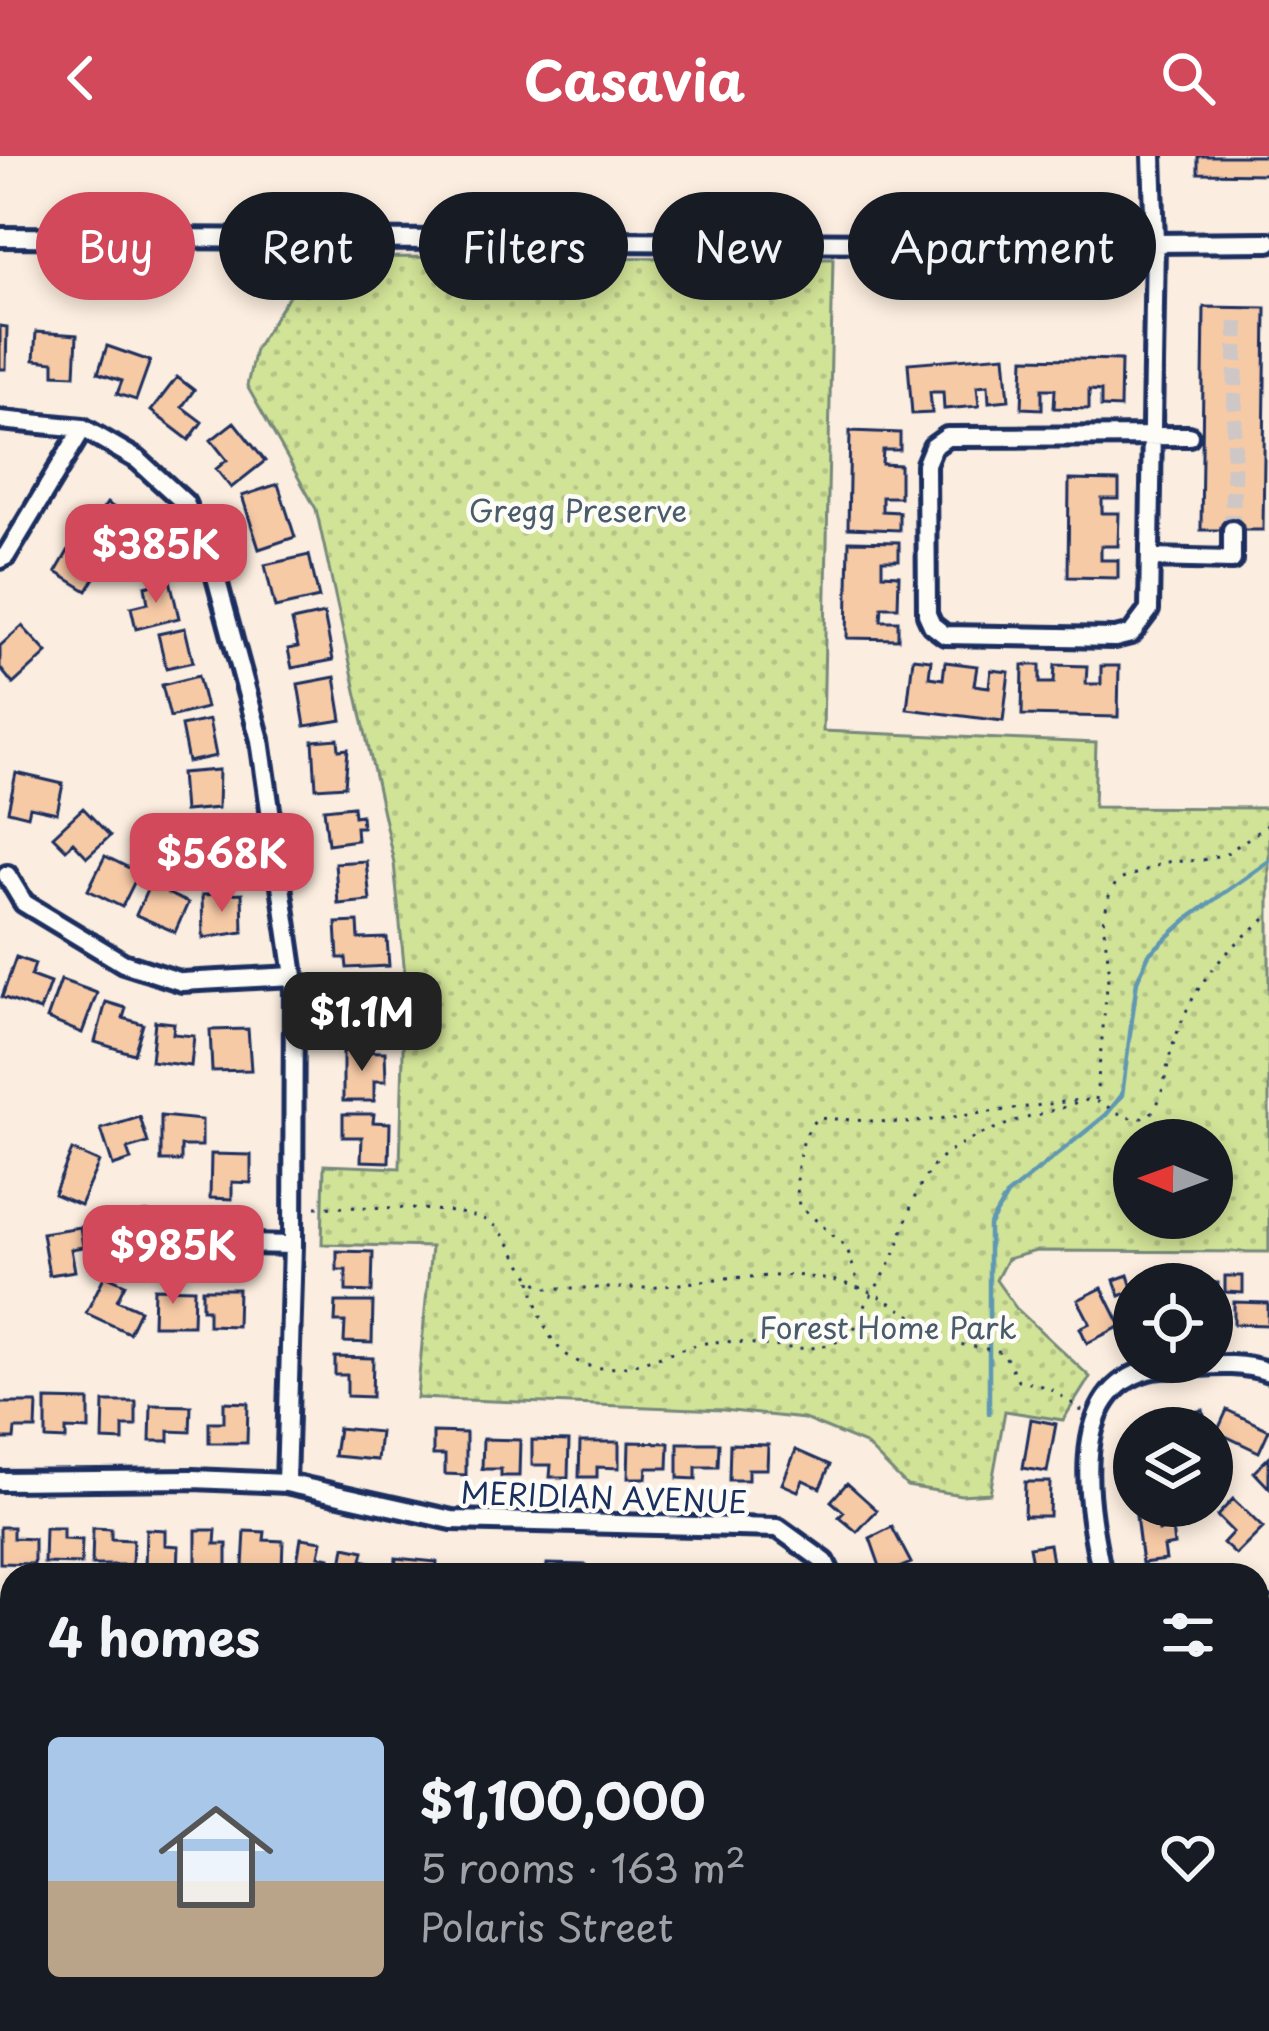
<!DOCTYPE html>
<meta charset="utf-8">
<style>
body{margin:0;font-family:"Playpen Sans",sans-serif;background:#20242c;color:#f1f3f6;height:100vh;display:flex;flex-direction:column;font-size:45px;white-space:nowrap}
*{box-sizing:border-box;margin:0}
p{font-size:39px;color:#9ea1a6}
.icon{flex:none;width:66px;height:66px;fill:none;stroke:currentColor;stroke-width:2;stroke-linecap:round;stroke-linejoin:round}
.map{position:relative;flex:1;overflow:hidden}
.sheet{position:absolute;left:0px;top:1407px;width:1269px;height:468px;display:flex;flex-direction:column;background:#171b24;border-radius:36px 36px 0 0;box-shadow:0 6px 18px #0003}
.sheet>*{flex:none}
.banner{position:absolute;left:36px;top:36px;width:1197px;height:108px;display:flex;gap:24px}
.needle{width:78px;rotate:271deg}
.tools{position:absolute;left:1113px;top:963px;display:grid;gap:24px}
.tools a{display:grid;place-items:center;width:120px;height:120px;border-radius:50%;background:#171b24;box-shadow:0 6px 18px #0003;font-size:60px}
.price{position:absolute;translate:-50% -102px;padding:0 27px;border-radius:24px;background:#d1495b;color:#fff;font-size:39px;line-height:78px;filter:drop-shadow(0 3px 6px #0008)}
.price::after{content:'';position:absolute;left:50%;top:72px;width:36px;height:27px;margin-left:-18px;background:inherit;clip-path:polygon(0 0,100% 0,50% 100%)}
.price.selected{background:#222;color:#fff}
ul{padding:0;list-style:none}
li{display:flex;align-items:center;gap:36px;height:300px;padding:0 48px}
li+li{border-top:3px solid #363941}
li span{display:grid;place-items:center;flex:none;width:336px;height:240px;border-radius:12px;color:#555}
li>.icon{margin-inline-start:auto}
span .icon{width:144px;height:144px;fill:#fffc;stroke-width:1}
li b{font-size:51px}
h2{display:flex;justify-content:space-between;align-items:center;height:144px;padding:0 48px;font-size:51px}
.pill{padding:0 42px;border-radius:54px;background:#171b24;box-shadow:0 6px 18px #0003;font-size:42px;line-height:108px}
.pill.selected{background:#d1495b;color:#fff}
header{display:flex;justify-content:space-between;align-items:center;height:156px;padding:0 48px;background:#d1495b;color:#fff;font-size:54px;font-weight:700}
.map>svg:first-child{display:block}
.green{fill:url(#green-dots);stroke:#76897a;stroke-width:3;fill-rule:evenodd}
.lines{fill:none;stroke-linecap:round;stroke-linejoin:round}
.stream{stroke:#6198b3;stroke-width:4.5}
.building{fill:#f7caa6;stroke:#1b2f5e;stroke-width:3}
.minor-tunnel{stroke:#cec7c5;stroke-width:16;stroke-dasharray:16 8;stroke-linecap:butt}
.minor-casing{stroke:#1b2f5e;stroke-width:26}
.path{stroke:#1b2f5e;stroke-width:3;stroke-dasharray:3 9;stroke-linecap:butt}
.minor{stroke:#fdfcf7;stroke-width:16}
.labels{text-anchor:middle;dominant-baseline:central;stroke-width:9;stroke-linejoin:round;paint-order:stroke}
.park-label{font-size:30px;fill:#485c6c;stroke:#fdfcf7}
.street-label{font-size:30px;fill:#1b2f5e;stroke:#fdfcf7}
</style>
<header><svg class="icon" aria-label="back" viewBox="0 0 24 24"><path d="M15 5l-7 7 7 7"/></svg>Casavia<svg class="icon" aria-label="search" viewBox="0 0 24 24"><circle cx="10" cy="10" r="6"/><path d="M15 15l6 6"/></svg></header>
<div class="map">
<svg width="1269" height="1875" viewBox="0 0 1269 1875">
<defs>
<pattern id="green-dots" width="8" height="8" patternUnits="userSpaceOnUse" patternTransform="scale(3)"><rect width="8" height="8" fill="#d1e397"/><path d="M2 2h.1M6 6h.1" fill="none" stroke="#b3c385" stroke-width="1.8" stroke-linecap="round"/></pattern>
</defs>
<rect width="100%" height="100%" fill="#fbeddf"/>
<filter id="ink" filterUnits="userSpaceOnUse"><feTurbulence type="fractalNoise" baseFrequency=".00833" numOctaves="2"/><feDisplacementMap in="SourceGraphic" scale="24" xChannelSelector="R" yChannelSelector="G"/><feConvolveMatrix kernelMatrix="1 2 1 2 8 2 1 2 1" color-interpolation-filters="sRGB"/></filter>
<g filter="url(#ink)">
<path class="green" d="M296,101L833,102L823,575L1096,587L1094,651L1269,652V1096L1036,1095L1007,1103L996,1124L1016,1152L1090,1221L1063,1264L1005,1255L990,1337L961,1339L907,1330L865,1288L804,1263L723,1254L417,1242L431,1091L322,1088L324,1009L400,1012L405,819L394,707L316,353L247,230L255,193L295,130ZM1212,984V1062H1134V984Z"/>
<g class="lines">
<path class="stream" d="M989,1257V1070L1007,1039L1106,959L1122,939L1137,825L1149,798L1190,761L1269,705"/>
</g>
<path class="building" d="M1198,0H1268V18L1198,17Z
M1204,151L1266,152L1263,374H1201Z
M0,170L7,171L6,213H0Z
M36,176L77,179L75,219L54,218V206L34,204Z
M107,190L150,205L136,244L117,238L122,225L98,217Z
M1005,199L1009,244L989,246L988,229L977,230L979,250L944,253L943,236H930L932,257L912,258L908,207Z
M1024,202L1121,204L1120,252L1101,251V235L1089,234V253L1054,252L1055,233H1042V253L1022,252Z
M177,221L194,234L182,251L202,266L189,284L151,255Z
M234,266L265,305L231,332L216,313L227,304L211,284Z
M850,275L900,277V294H883L882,308L900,309V341H882V355L899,356V374L848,372Z
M1069,324L1119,325V343H1102V357H1119L1118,390H1101V404H1118V422L1068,421Z
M278,328L295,381L259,393L242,340Z
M107,347L135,366L113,398L81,375L92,358L97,362Z
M75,383L107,402L87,435L56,416Z
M849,385L899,386V404H882V418L899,419L898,451H882L881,465H898V483L847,482Z
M309,399L319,442L275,452L265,409Z
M170,424L179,462L136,473L131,451L148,447L145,430Z
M324,458L333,504L292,512L288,493L298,491L292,465Z
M22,470L47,497L13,528L0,512V490Z
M185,472L193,506L166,512L158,478Z
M913,502L931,504L929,521L943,523L945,506L977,510L974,529L989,531L991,514L1009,516L1003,565L907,553Z
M1023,509H1040V527H1054L1055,509L1087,510L1086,528H1101V510H1119L1118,561L1022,559Z
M198,520L206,552L170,561L162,529Z
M335,521L342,564L305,570L298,528Z
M209,564L216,600L188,606L181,570Z
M338,583L339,594L348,593L345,630L316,632L313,585Z
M219,614L218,652L184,655L181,617Z
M16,617L63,628L57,657L30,651L28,660L8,655Z
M353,650L354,660L361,659L362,671H356L357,684L328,688L324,653Z
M83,652L110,680L87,701L73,686L66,693L53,680Z
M105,700L139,717L122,751L88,734Z
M366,705L370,745L338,748L335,707Z
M152,723L169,731L167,737L188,747L175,776L136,759Z
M242,737L243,776L203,782L202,739Z
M358,766L359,783L387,782L389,810L347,812L346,802H338L336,767Z
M16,801L35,808L31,820L50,827L40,855L2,841Z
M61,824L97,837L82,877L47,863Z
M341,834H383V880H354V854H341Z
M106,846L126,852L123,862L143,868L134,898L95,886Z
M155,865L174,867L173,878L194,880L191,910L151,905Z
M248,873L251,914L212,915L210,874Z
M343,895L385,896L386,925H374V945H343Z
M343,958H374L373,966L390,967L389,1006L361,1005L362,981H343Z
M161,960L202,964V990H181V1005H161Z
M140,961L148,987L127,993L131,1004L113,1010L101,973Z
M72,994L99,1006L80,1049L54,1038Z
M211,998L251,999V1027L232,1026V1043L210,1042Z
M80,1071L83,1091L71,1093L75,1115L49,1119L42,1077Z
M337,1095L373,1096L372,1136L346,1135V1114H337Z
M105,1119L125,1128L117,1144L140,1154L129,1177L86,1157Z
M1128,1119L1133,1135L1120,1140L1114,1124Z
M1225,1120H1243V1137L1225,1136Z
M1182,1126L1218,1127L1217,1168H1212V1128Z
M154,1132L194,1133L193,1169H153Z
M1102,1132L1121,1170L1087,1187L1080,1172L1090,1167L1078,1144Z
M202,1133H238L237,1170L208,1169V1153H202Z
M336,1146H373L372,1187L344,1186L345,1166H335Z
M1234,1146L1268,1147V1169L1234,1168Z
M335,1201L373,1202L372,1241L347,1240V1219H335Z
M46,1244L89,1245V1274L66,1273V1284L46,1283Z
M104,1246H136V1270H123V1285L103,1284Z
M224,1246L248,1247L247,1287H209V1266H224Z
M0,1247H37L36,1273H15L14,1283H0Z
M151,1249L191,1250L190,1276L169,1275V1285H150Z
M1203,1254L1206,1272H1149L1148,1265Z
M1227,1254L1269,1274L1259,1296L1217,1276Z
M1031,1263L1056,1268L1047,1316L1023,1312Z
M338,1272L380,1276L377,1304L334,1300Z
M433,1276L466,1277V1319L445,1318V1299H433Z
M483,1283L520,1284L519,1320H501V1313H482Z
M532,1284L569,1285L568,1321H550L551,1309H532Z
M580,1286H619V1312L597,1311V1321H579Z
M629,1286L669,1287L668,1312H647L646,1322H628Z
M678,1287H719L718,1311H696V1323L678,1322Z
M730,1288L768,1289L767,1313H748V1324H729Z
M796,1294L830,1309L820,1332L803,1324L798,1335L782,1328Z
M1269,1301V1332L1254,1316Z
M1025,1326H1050L1049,1360H1024Z
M847,1327L877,1354L857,1376L839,1361L844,1356L831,1345Z
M1233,1343L1263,1372L1236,1399L1223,1387L1233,1376L1217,1360Z
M1157,1358L1159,1375L1172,1373L1174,1389L1164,1391L1166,1404L1142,1407L1136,1360Z
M0,1371H13V1382L34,1383V1408L0,1407Z
M892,1371L911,1407L883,1419L870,1382Z
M45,1372H63V1383L82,1384L81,1408L44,1407Z
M93,1372L111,1373V1383L133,1384L132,1409H92Z
M146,1373L165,1374V1389L179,1390L178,1414L145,1413Z
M196,1374H216L215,1388H227V1413H196Z
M245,1375L265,1376L264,1384L283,1385L282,1413L243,1411Z
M301,1382L322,1385L319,1400L330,1402L327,1419H295Z
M1049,1388L1054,1419H1012L1011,1411L1032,1407L1029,1391Z
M345,1391L364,1395L362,1404L383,1409L381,1419H340Z
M396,1402L437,1406L436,1419H395Z
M547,1408L586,1409V1419H546Z
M0,1486H12V1515L0,1514Z
M0,1619L12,1620V1647H0Z
M1258,1798L1269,1847L1257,1850V1799Z
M113,1863H142L145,1875H115Z
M435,1863L439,1875H418L415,1865Z
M449,1863H486L490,1875H452Z
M499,1863H535L536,1867L502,1875Z
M1107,1863H1213L1171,1875H1110Z"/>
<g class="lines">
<path class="minor-tunnel" d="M1232,374L1237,158"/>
<g class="minor-casing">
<path id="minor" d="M1152,0L1155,86L1149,454L1131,478L1115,482L945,479L932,469L927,458L926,308L933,291L947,281L1189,280
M0,81L1035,88L1269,86
M0,264L83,272L138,304L185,347L213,410L260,584L294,820L293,1089L286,1327
M1150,402L1232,404V374
M0,403L6,400L83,272
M7,719L24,747L123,807L182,826L294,820
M146,1068C198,1089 239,1088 293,1089
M0,1325L193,1323L286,1327L452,1364L778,1372L825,1406L831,1419
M1102,1419C1089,1357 1064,1236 1149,1214C1161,1211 1174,1212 1186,1211C1215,1209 1241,1206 1269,1216
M1257,1460L1269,1451
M0,1565H12
M1257,1776L1269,1772"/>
</g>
<path class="path" d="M1096,944L1109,810L1103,766L1109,740L1117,725L1166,706L1203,704L1227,697L1269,668
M316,1051C352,1052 468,1048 492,1068C515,1085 518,1117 545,1132H650L724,1122L795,1119L837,1125L874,1137L959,1188L1003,1196L1018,1224L1049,1232L1081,1253L1080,1260
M531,1124C539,1157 546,1192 581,1207C620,1225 674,1189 714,1186C757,1182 812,1207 849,1178C858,1171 860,1157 866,1147C876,1131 887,1116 894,1099C909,1062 914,1021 949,996C987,969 1043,959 1087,944C1108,944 1125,971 1147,960C1164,951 1166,909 1172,892C1192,830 1219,799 1269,760
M860,1133L847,1092L799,1049C794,1022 798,982 817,962L909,967L1079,944
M1257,1711L1269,1706
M174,1875L191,1863
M785,1875L821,1863"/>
<use href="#minor" class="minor"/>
</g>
</g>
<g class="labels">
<g class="park-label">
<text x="578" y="353">Gregg Preserve</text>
<text x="888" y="1170">Forest Home Park</text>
</g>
<g class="street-label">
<text transform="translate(604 1340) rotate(2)">MERIDIAN AVENUE</text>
</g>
</g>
</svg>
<div class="tools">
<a><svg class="needle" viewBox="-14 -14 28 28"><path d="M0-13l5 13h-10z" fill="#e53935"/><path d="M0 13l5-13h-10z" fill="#9ea1a6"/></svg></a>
<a><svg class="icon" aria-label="locate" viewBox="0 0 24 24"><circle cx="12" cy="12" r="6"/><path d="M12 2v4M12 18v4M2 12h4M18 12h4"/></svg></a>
<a><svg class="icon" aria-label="layers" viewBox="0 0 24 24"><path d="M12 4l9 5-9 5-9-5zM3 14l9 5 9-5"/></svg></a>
</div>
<b class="price" style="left:156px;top:450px">$385K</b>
<b class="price" style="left:222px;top:759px">$568K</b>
<b class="price selected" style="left:362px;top:918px">$1.1M</b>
<b class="price" style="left:173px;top:1151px">$985K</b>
<div class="banner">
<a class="pill selected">Buy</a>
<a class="pill">Rent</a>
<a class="pill">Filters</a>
<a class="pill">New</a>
<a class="pill">Apartment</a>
</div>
<section class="sheet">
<h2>4 homes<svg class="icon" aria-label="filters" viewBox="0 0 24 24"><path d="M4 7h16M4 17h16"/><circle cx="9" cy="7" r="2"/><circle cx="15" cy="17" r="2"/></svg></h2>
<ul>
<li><span style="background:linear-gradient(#a9c7e8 60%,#b9a48a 0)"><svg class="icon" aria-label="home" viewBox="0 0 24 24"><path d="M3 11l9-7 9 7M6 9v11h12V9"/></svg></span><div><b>$1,100,000</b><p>5 rooms · 163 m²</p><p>Polaris Street</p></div><svg class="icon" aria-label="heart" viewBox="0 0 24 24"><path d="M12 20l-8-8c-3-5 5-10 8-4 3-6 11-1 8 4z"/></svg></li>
</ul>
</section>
</div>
